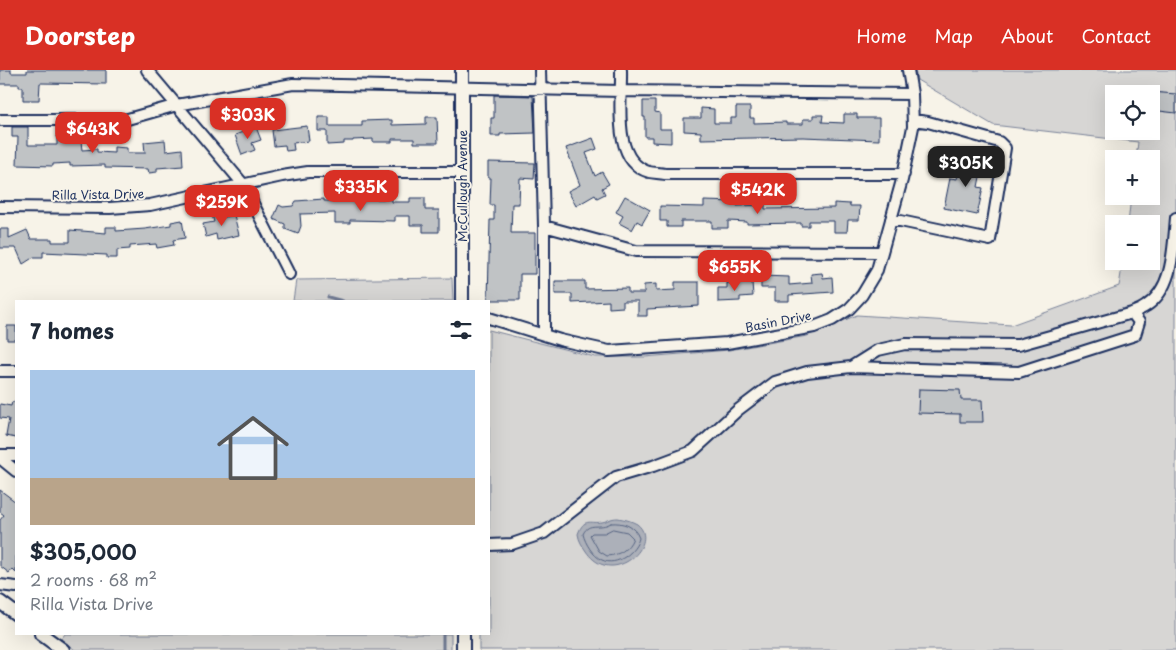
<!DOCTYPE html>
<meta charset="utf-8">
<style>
body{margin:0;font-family:"Playpen Sans",sans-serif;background:#f6f6f7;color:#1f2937;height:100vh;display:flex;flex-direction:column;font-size:19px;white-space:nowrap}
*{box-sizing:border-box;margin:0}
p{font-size:16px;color:#747a83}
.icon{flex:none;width:28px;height:28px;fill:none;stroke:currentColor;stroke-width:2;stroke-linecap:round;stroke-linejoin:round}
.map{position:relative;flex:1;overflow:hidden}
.panel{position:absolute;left:15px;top:230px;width:475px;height:335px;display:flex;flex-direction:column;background:#fff;border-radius:0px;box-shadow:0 5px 20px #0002}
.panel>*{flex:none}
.controls{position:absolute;left:1105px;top:15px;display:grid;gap:10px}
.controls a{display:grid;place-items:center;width:55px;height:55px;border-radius:0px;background:#fff;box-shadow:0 5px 20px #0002;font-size:25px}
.price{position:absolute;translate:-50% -42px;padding:0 11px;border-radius:10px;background:#d93025;color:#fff;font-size:16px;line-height:32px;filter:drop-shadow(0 1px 2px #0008)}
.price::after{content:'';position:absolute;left:50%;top:30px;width:15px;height:11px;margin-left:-8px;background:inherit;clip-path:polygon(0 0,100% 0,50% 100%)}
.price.on{background:#222;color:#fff}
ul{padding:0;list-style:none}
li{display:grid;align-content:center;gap:10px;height:265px;padding:0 15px}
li+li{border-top:1px solid #e0e1e3}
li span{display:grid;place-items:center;height:155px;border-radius:0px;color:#555}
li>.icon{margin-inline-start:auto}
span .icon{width:90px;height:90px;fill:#fffc;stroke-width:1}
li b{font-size:21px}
h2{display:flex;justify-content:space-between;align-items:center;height:60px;padding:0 15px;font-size:21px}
header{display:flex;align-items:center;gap:30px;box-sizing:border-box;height:70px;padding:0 25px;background:#d93025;color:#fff}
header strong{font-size:24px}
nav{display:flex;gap:28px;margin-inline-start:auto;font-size:18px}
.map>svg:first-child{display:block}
.green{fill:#d7d6d4;stroke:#798299;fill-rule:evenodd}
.water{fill:#acb0b9;stroke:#727c95}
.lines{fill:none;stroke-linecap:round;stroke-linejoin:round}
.shore{stroke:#556382;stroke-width:1}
.stream{stroke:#727c95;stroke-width:3}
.building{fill:#c0c3c5;stroke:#1b2f5e}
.minor-casing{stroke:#1b2f5e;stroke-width:14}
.major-casing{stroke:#1b2f5e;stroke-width:16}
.minor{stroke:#f7f3e8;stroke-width:10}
.major{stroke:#f7f3e8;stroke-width:12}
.labels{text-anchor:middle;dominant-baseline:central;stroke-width:4;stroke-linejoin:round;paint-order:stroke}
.street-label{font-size:12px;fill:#1b2f5e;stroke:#f7f3e8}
</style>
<header>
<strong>Doorstep</strong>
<nav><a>Home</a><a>Map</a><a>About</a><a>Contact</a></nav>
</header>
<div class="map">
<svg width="1176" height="580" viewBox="0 0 1176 580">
<rect width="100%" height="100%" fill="#f7f3e8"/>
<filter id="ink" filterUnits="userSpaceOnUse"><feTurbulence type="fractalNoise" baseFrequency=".02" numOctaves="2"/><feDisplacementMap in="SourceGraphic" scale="10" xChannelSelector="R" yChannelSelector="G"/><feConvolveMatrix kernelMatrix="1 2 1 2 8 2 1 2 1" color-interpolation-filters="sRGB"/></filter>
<g filter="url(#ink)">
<path class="green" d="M915,0H1176V580H479V564H489V260L595,287H645L729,280L807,266L857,245L1011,255L1119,216L1123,191H1151V154H1128L1131,126H1151V89H1136L1138,72L993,55L917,10ZM1114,24H1151V61H1114Z
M452,208L453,231H293L296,210Z
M65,564H451V580H75L61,569Z"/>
<path class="water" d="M618,448C624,449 632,451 637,454C662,473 612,520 586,481C582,475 579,471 578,464C584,447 590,454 602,452C608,451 610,448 618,448Z"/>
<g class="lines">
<path class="shore" d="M611,453C623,452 635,456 639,468C636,482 617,497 602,490C593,486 585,473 583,464C589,451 599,460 611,453Z
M613,459L627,462L633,468C628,480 619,485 607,486L599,481L590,465L592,463H604Z"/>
<path class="stream" d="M328,227L343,231
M443,580V564"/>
</g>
<path class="building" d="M0,0H11V3H27V0H106V14L40,13L39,30H23V17H19V14H0Z
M1151,22L1176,24V43L1151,40Z
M494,25L533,26L535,63L500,64V66H491V48H494Z
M643,31H655V42L660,43V59H671V73L652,72V67H645V47H643Z
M736,37H750V48H754V53L786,52V54H803V49H813V45H823L822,52L844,53V44H857V48H879V70L803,67L701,69V62L684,61V48H701V38L714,39V53H731V48H736Z
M318,47H329V56H362V51L392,50V55L426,54V47H437L438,73H414V69H392V72H373V69L353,70V71H344V74L327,75V61H318Z
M307,56L309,71L293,73L294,80L286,81L285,75L274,76L272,60Z
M12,57H28V75H57V57H72L73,71H81L82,80L97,79V82L114,83V77L127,78V83H145L144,72L165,70L166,81L182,79L183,96L157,98V102L149,103L148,99L105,98V95L70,96V93L53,94V96L17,95L18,67H12Z
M256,57L261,70L252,73L255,80L242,85L235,65Z
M593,68L597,79L586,83L595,106L602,102L609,114L602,118L605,124L597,128L595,125L576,136L568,121L580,115L566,78Z
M962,87L983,92L978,117L983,118L977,145L944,138L950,108L957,109Z
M488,92L535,93L534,109L520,108L519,134H512L511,163H535V204H520V230H488L490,150H494V135H490L491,108H488Z
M625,126L650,140L642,154L637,151L632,160L619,153L623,146L616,142Z
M410,128H425V140H439V162H423V155H410V146H395V151L350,150V153H335V143L300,144L301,156L298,164L285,159V154L273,149L279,135L283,137L293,136L296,131L324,129V131H349V129H392V132H410Z
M704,131L737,132V136L765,135V139L834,138V133L850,134V136H860L859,150H848L847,162H834V151H809V156H801V153L747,154V152L728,151V158H712V151H681V157H667V151H660V136L704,137Z
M223,143L224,147L234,145L239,165L217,170L216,164L206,167L203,154L214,152L212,145Z
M182,150L185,168L173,170L174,175L157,178L156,174L130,176V179L117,180V188H107V185L43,182V187H34L23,194L16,178H0V159H9V168L27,160L31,169H52V172H70V160L106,163V157H116V161L145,159L171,155V152Z
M822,203L823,208L832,207L833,222L789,225V231H775V218H761V206L789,207V215L812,213L811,204Z
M555,211H585V219L628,218V223H644V215L656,214V221L675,220V212H699V236L647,239V246H638V231H623V237L609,238V231L572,233V224H555Z
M752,212L753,226L740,227V231L718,232V218H727V213Z
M7,256H16V270H7Z
M919,319L960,320L961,330H982L983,352H960V344L918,343Z
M12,332H16V368L6,366L9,349L0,348V334L11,336Z
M0,420L16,432V503L12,499L9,503L0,496V450L4,445L0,442Z"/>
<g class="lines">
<g class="minor-casing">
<path id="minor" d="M147,0L243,114L289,204
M540,0L544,156V264
M621,0C622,31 611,91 649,102C654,103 660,103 665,104H904
M0,50H124L177,35L293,14L621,21L912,24
M0,137L110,138L150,135L282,106L308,102H462
M891,149L990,170L1005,78L999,72L928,52L913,50
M544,156L636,181L882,182
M1132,243C1137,241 1142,239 1146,236C1174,218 1173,177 1176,148
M489,248L560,270L609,281L727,273L814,257L832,250L849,239L862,225L877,200L902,110L913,57L912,24L908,0
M0,301H16
M0,385H16
M0,388L16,401
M489,475L512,474L544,463L616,407L653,396L693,381L738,340L775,312L807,302L851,297L1019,302L1135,265L1139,252L1132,243L1018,275L905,274L878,280L851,297
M0,515L16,517"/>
</g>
<g class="major-casing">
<path id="major" d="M462,0V231
M0,532L16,544
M41,564L63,580
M463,564V580"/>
</g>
<use href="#minor" class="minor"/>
<use href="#major" class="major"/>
</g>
</g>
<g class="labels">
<g class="street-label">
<text transform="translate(462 116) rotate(-90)">McCullough Avenue</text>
<text transform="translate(98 124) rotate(-1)">Rilla Vista Drive</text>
<text transform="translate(778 251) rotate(-11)">Basin Drive</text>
</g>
</g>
</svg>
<div class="controls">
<a><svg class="icon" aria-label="locate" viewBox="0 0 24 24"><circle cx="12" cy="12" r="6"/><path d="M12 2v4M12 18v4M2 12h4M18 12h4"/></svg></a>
<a>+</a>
<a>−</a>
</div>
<b class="price" style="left:248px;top:70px">$303K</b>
<b class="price" style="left:93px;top:84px">$643K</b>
<b class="price on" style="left:966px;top:118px">$305K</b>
<b class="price" style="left:361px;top:142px">$335K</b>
<b class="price" style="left:758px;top:145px">$542K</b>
<b class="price" style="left:222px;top:157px">$259K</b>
<b class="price" style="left:735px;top:222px">$655K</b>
<section class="panel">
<h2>7 homes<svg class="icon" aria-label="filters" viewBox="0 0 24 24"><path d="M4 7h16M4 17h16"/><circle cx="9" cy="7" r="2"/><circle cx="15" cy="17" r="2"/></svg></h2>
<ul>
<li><span style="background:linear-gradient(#a9c7e8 70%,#b9a48a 0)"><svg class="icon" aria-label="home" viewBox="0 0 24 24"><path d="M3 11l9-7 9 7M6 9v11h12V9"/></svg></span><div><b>$305,000</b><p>2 rooms · 68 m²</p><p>Rilla Vista Drive</p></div></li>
</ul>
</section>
</div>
